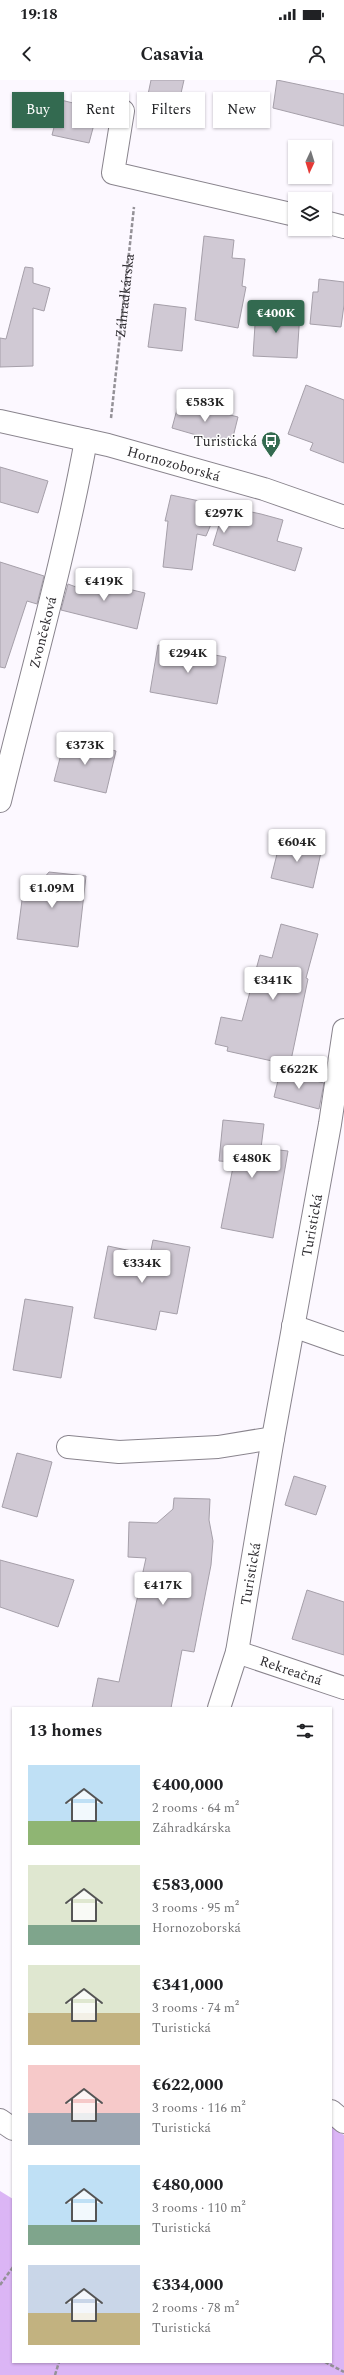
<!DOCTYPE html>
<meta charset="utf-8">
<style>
body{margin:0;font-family:Spectral,serif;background:#f6f6f6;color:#202124;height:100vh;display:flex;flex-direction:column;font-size:15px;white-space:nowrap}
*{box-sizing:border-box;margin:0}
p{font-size:13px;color:#757577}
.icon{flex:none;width:22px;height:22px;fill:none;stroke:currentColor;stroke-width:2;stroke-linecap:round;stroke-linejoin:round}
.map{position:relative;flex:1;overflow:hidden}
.panel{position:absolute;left:12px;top:1627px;width:320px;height:656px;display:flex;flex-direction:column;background:#fff;border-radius:0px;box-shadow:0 1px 3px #0004}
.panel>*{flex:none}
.top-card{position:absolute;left:12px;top:12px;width:320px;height:36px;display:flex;gap:8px}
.needle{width:26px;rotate:184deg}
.tools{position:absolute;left:288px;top:60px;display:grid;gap:8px}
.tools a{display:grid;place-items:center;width:44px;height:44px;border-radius:0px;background:#fff;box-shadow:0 1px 3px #0004;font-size:20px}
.price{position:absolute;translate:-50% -34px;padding:0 9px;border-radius:4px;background:#fff;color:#222;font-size:13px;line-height:26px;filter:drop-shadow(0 1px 2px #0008)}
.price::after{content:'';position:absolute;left:50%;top:24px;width:12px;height:9px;margin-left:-6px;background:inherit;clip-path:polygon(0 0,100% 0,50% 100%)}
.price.selected{background:#336a50;color:#fff}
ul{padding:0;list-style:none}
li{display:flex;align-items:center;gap:12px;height:100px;padding:0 16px}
li span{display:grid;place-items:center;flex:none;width:112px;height:80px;border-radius:0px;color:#555}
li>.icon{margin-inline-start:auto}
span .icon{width:48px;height:48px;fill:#fffc;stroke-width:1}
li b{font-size:17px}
h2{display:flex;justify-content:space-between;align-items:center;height:48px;padding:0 16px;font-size:17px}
.pill{padding:0 14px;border-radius:0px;background:#fff;box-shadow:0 1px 3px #0004;font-size:14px;line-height:36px}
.pill.selected{background:#336a50;color:#fff}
.status{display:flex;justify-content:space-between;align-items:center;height:28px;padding:0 20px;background:#fff;direction:ltr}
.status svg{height:11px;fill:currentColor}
header{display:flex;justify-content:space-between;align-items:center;height:52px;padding:0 16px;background:#fff;font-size:18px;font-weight:700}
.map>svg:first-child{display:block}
.forest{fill:#dbb5f5}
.building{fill:#d0c9d4;stroke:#a59fa9}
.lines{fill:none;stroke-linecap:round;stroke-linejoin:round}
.minor-casing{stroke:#89848d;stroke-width:24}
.path{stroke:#949197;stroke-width:2.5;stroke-dasharray:4 2;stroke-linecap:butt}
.minor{stroke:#fff;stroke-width:22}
.labels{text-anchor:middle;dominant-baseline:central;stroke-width:3;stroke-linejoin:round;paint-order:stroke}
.street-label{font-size:14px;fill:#2f2d31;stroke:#fff}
.poi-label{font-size:14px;fill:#2f2d31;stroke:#fff;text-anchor:end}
</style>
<div class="status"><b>19:18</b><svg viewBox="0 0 49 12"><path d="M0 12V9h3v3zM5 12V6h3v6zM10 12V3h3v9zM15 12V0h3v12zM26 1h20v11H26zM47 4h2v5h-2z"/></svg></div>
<header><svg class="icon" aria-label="back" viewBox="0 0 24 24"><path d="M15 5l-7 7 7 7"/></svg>Casavia<svg class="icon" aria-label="person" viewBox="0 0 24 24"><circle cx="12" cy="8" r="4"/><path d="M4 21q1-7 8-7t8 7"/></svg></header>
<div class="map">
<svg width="344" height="2295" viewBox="0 0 344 2295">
<rect width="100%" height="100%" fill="#fcf8ff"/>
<path class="forest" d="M331,2046L344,2055V2295H0V2111L13,2119V2282H331Z"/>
<path class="building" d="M151,0H184L177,31L146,24Z
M277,0L344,14V46L273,28Z
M61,20L89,27L87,35L96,37L89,63L52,55Z
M204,156L234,160L232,178L245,179L242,206L246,207L238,248L195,240Z
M25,187L33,188V203L50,208L44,231L33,228V286L0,287V258L6,259Z
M319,199L344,202V225L341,247L310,244L313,212H318Z
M154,224L186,228L182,271L148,267Z
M256,229L300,232L297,278L253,276Z
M306,305L344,320V383L310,370L313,363L288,354Z
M179,322L238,337L231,365L172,348Z
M0,387L48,401L38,433L0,422Z
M171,415L261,434L283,440L277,461L302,468L295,491L213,465L219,445L212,442L206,456L197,454L192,490L163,487L168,441H165Z
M0,482L44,496L37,524L27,521L5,588L0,587Z
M78,497L145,513L137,549L61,530L68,504L76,507Z
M158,565L226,577L217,624L150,612Z
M65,659L116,671L106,713L54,701Z
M281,758L322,768L313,808L271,798Z
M49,792L86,796L78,867L17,859L25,797L44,798Z
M281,844L318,854L306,898L308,899L290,985L227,971L228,967L215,964L221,937L242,941L260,875L272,878Z
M280,992L324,1003L319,1029L274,1017Z
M223,1040L264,1044L261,1068L288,1071L273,1158L221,1148L234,1082L219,1081Z
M153,1160L190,1167L177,1234L160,1231L156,1250L94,1238L108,1166L150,1175Z
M25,1219L73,1227L61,1298L13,1290Z
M17,1373L52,1382L37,1437L2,1427Z
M294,1396L326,1406L316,1435L285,1425Z
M174,1418L210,1419L209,1440L213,1461L211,1485L194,1572L182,1570L171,1628H92L98,1598L119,1602L146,1478L128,1477L129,1442L157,1443L173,1429Z
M0,1480L74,1500L58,1547L0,1527Z
M307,1510L344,1522V1575L292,1559Z"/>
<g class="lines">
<g class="minor-casing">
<g id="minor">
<path d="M123,31L113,93L295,135"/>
<path d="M325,142L344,147"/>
<path id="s2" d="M0,341L108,365L264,409L344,437"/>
<path id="s3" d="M0,721C29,601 64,481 86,360"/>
<path d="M293,1246L344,1264"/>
<path d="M68,1367L119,1372L218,1367L273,1358"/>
<path id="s4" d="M237,1572L344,1608"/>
<path id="s5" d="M219,1628L237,1572L273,1358L330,1044L344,950"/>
<path d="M331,2031L344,2042"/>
<path d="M0,2040L13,2049"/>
</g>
</g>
<g class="path">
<path id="s1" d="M111,338L134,127"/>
<path d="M0,2205L13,2187"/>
<path d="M325,2282L344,2292"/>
<path d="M55,2295L59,2282"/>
</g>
<use href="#minor" class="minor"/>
</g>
<defs>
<g id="bus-pin" transform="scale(1)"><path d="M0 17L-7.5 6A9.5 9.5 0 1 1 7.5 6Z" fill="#336a50" stroke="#fff"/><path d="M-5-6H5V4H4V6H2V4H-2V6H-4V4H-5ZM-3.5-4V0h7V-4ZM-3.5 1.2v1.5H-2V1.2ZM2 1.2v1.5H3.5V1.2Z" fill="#fff"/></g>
</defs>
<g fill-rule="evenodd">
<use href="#bus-pin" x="271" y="361"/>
</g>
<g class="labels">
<g class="street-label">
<text stroke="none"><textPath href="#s1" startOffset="123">Záhradkárska</textPath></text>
<text stroke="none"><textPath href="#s2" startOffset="179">Hornozoborská</textPath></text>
<text stroke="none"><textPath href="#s3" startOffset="174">Zvončeková</textPath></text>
<text stroke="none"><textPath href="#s5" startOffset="492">Turistická</textPath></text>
<text stroke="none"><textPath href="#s5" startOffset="138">Turistická</textPath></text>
<text stroke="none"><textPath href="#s4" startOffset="57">Rekreačná</textPath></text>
</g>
<g class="poi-label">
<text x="257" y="361">Turistická</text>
</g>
</g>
</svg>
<div class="tools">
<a><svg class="needle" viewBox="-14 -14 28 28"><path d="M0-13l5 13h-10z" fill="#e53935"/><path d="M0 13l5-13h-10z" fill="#757577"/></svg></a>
<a><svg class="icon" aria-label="layers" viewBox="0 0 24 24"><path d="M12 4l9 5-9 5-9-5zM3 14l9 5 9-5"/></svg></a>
</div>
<b class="price selected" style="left:276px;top:254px">€400K</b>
<b class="price" style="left:205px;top:343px">€583K</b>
<b class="price" style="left:224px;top:454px">€297K</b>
<b class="price" style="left:104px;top:522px">€419K</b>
<b class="price" style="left:188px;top:594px">€294K</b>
<b class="price" style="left:85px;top:686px">€373K</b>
<b class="price" style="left:297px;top:783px">€604K</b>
<b class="price" style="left:52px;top:829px">€1.09M</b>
<b class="price" style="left:273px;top:921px">€341K</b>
<b class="price" style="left:299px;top:1010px">€622K</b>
<b class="price" style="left:252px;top:1099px">€480K</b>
<b class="price" style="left:142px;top:1204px">€334K</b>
<b class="price" style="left:163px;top:1526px">€417K</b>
<div class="top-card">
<a class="pill selected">Buy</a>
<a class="pill">Rent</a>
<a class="pill">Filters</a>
<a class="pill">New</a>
</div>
<section class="panel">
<h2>13 homes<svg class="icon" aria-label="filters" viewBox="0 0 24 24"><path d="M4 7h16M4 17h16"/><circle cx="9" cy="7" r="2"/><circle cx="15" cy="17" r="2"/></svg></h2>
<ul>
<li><span style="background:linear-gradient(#bfe0f5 70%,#8fb573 0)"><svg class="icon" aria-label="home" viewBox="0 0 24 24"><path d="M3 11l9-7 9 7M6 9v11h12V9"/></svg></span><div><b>€400,000</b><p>2 rooms · 64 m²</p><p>Záhradkárska</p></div></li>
<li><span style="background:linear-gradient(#dfe7d0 75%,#7fa58c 0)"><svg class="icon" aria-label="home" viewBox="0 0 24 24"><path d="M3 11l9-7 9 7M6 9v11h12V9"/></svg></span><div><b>€583,000</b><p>3 rooms · 95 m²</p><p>Hornozoborská</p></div></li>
<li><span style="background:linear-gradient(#dfe7d0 60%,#c2b280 0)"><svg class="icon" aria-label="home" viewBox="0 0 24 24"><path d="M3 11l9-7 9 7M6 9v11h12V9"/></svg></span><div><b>€341,000</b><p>3 rooms · 74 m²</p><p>Turistická</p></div></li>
<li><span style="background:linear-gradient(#f6c9c9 60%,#9aa5b1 0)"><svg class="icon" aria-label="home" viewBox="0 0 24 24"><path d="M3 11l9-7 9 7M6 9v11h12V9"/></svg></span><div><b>€622,000</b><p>3 rooms · 116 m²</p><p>Turistická</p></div></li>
<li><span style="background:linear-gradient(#bfe0f5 75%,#7fa58c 0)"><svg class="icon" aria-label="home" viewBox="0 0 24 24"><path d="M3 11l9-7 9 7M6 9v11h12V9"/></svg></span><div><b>€480,000</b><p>3 rooms · 110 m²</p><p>Turistická</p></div></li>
<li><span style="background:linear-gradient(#c9d6e8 60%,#c2b280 0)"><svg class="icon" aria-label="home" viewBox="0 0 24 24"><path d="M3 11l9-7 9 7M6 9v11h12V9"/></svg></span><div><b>€334,000</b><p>2 rooms · 78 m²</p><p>Turistická</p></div></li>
</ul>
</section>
</div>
